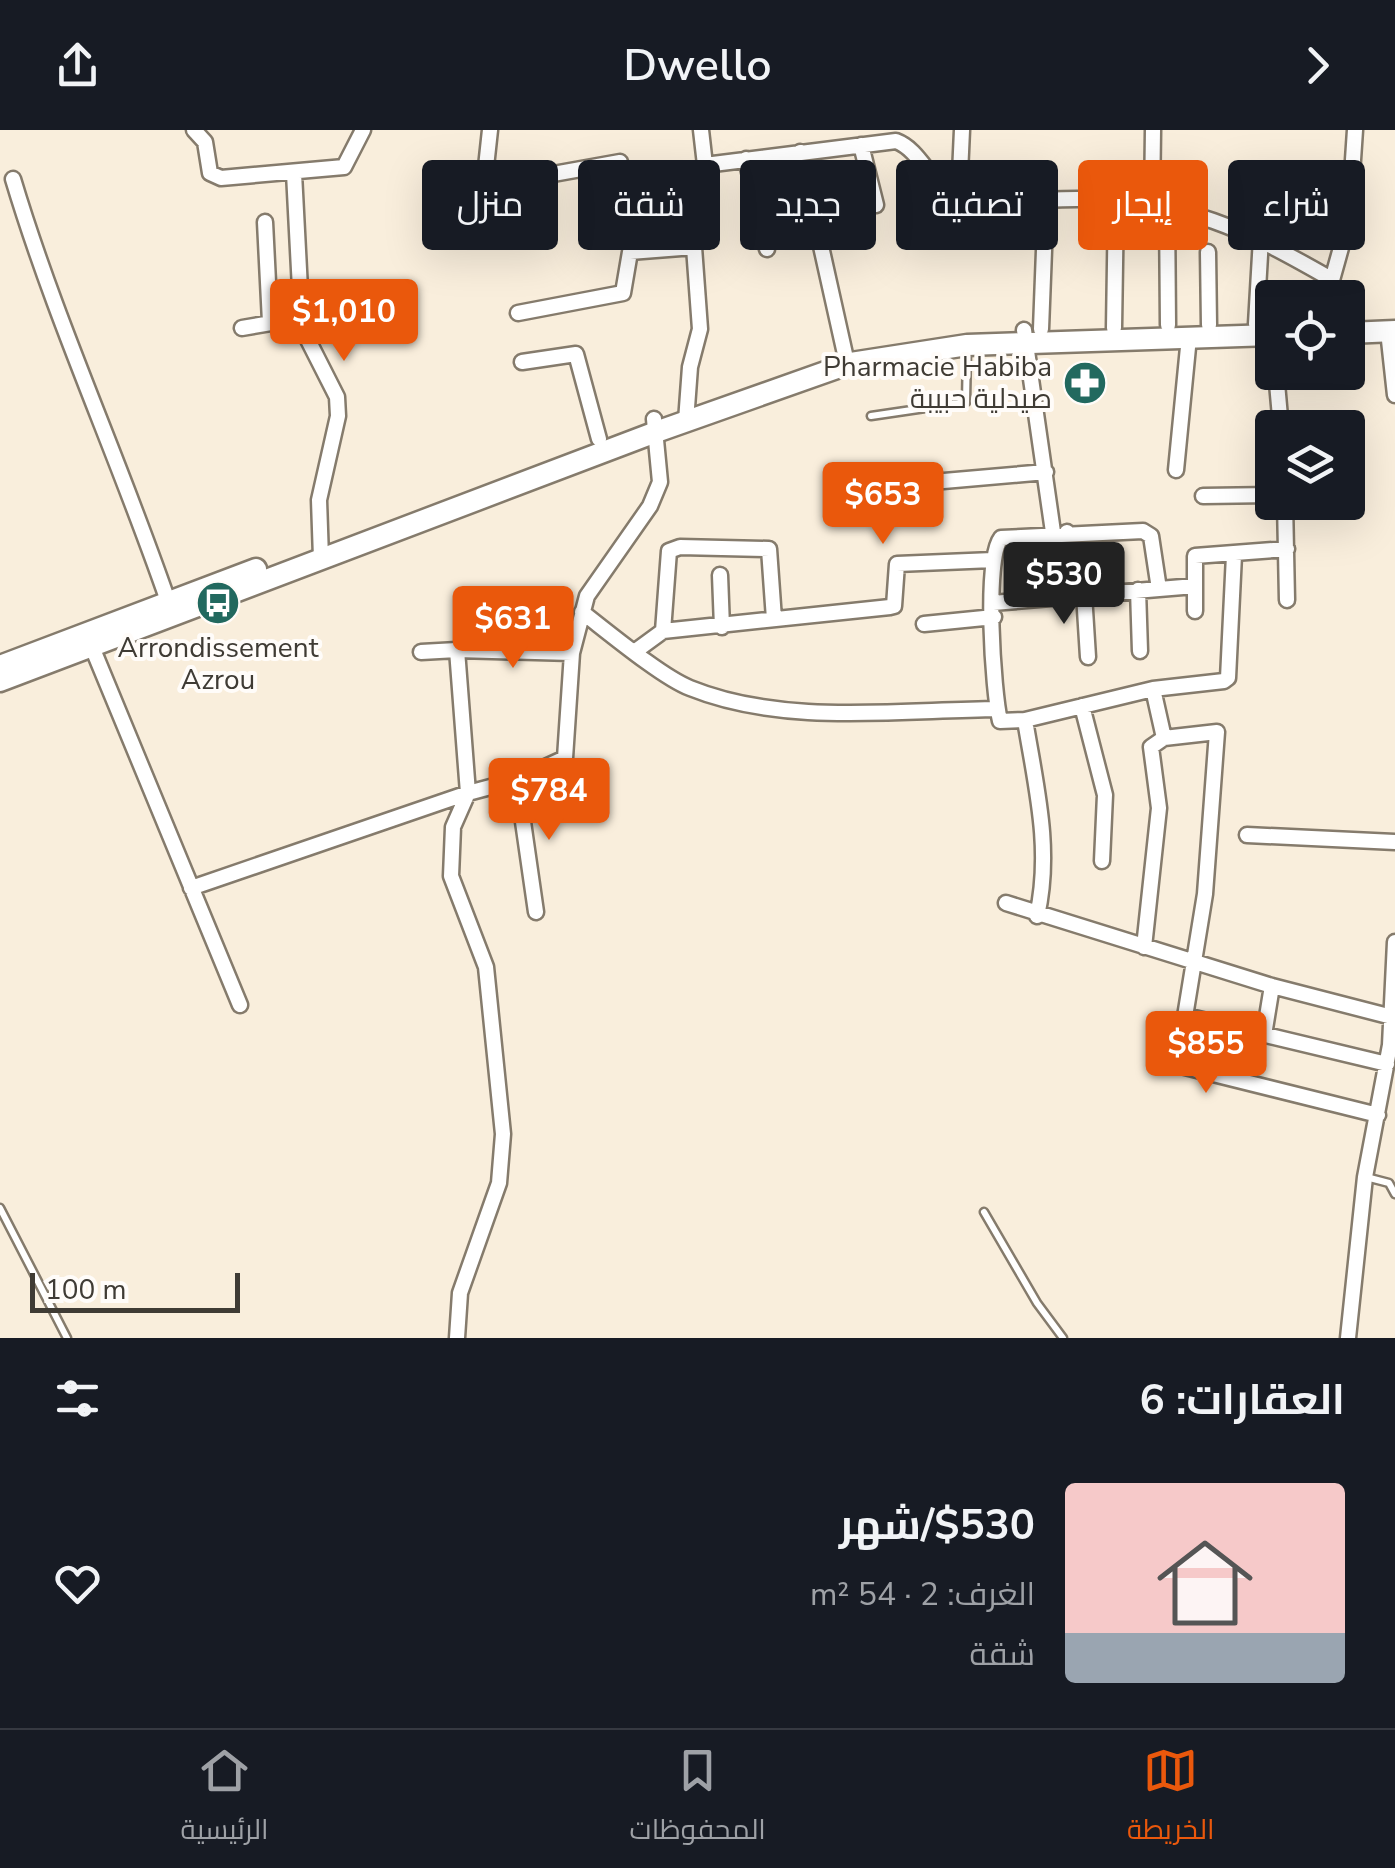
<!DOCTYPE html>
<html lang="ar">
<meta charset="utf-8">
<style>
body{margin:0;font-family:"Nunito Sans",Cairo,sans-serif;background:#242831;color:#f1f3f6;direction:rtl;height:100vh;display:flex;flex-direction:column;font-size:38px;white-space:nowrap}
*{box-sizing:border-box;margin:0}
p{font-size:32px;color:#9ea1a6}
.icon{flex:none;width:55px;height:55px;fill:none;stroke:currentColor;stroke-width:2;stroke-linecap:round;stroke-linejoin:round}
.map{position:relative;height:1208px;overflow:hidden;direction:ltr}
.side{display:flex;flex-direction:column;background:#171b24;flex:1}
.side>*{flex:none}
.top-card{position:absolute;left:30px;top:30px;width:1335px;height:90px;direction:rtl;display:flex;gap:20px}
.controls{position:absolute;left:1255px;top:150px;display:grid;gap:20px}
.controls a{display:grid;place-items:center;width:110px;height:110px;border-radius:10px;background:#171b24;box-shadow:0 10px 40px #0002;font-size:50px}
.scale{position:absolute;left:30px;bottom:25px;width:210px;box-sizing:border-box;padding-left:10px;border:5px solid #3f3b34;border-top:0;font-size:28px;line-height:35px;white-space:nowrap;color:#3f3b34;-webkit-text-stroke:8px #fffcf9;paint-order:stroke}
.price{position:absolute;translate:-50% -85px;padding:0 22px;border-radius:10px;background:#ea580c;color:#fff;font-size:32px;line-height:65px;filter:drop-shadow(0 2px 5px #0008)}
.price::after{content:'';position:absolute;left:50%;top:60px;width:30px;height:22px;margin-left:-15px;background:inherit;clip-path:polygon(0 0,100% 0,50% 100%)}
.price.selected{background:#222;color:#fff}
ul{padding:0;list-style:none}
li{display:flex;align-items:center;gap:30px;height:250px;padding:0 50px}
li+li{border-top:2px solid #363941}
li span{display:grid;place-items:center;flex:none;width:280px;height:200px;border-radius:10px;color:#555}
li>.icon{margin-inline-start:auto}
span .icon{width:120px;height:120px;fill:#fffc;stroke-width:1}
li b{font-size:42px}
h2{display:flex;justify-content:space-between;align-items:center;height:120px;padding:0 50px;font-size:42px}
.pill{padding:0 35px;border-radius:10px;background:#171b24;box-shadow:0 10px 40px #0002;font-size:35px;line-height:90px}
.pill.selected{background:#ea580c;color:#fff}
header{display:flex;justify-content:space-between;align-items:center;height:130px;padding:0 50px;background:#171b24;font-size:45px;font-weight:600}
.dock{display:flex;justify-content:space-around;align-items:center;height:140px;border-top:2px solid #363941;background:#171b24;font-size:28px;color:#9ea1a6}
.dock a{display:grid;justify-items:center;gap:5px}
.dock .selected{color:#ea580c}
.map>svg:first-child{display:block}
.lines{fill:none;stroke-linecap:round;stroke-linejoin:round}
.service-casing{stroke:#857b6c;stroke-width:11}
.minor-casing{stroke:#857b6c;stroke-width:19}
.secondary-casing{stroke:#857b6c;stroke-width:25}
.service{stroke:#fff;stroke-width:6}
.minor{stroke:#fff;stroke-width:14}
.secondary{stroke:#fff;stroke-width:20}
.labels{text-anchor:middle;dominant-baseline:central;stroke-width:8;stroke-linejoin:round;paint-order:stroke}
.poi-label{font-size:28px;fill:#3f3b34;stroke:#fffcf9;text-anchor:end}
</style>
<header><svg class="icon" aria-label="forward" viewBox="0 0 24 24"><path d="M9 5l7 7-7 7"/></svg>Dwello<svg class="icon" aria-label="share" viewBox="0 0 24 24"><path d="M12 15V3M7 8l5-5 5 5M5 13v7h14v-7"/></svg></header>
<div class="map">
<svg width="1395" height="1208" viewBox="0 0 1395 1208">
<rect width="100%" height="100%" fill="#f9eedc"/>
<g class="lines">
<g class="service-casing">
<path id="service" d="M871,286L966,272L967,220
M1366,1047L1389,1053L1395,1064
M0,1078L67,1208
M984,1082L1037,1173L1063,1208"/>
</g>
<g class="minor-casing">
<path id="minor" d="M194,0L205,12L210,43L221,48L344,37L363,0
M861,15L876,75
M800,22L845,224
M746,29L767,119
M705,35L896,11C920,20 929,51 951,63C991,76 1042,68 1083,69C1191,73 1240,97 1331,149
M294,43L302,198L337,267L338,286L319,370L321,428
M13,49C57,196 122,335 171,480
M486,56L620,32
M959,66L962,0
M1152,73L1153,0
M1167,76L1168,195
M481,83L490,0
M265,92L270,192
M1271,115L1287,53
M1208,122L1209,195
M1327,168L1349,89L1355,0
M518,183L623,163L630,122L694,117
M1256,194L1261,108
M242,198L301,188
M1114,198L1116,70
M1041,199L1046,68
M1024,200L1053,402
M1388,201L1395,265
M522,232L576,224L599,309
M1276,242L1281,298
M686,291L690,237L700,199L694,117L705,35L701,0
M1176,340L1189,207
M875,357L1046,342
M1203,366L1272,365
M1285,372L1287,470
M1067,402L1071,466
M720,445L722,497
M1159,459L1151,406L1143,401L1001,408C984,430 993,561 1000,591L1025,590L1153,559L1224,551L1228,548L1234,425
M1138,460L1140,521
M1084,464L1088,527
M993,473L1195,456
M1195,481V426L1287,419
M582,482C608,502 662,547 690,558C784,596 898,580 997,579
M924,494L994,487
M663,501L669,421L680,417L769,419L774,489
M92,517L240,875
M457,520L572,523
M637,520L663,501L890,477L894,476L897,434L993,430
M421,522L457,520L468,663L453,697L451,746L486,837L503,1004L499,1053L460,1163L457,1208
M1153,559L1164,608
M1082,576L1105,665L1102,731
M1025,590C1036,657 1052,719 1037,786
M517,650L536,782
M1247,705L1395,712
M191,758L468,663L517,650L565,628L572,523L587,466L650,376L660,352L654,289
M1006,773L1272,856L1392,887
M1144,817L1159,678L1151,617L1164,608L1217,602L1205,764L1181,911V936L1378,985
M1186,886L1387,934
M1264,905L1272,856
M1348,1208L1365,1047L1390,915L1395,812"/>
</g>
<g class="secondary-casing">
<path id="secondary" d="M1348,203L1395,201
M0,536L256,439
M0,551L656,302L851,233L967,215L1272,205"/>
</g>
<use href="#service" class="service"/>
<use href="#minor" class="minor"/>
<use href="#secondary" class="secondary"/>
</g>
<defs>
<g id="pharmacy-disc" transform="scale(2.25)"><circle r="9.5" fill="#22695f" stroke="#fffcf9"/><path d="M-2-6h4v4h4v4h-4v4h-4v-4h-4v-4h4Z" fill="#fff"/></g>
<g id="bus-disc" transform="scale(2.25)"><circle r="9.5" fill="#22695f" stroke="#fffcf9"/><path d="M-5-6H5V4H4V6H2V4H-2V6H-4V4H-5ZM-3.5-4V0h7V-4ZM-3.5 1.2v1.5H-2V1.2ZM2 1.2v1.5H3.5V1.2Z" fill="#fff"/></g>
</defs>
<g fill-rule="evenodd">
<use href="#pharmacy-disc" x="1085" y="253"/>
<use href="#bus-disc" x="218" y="473"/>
</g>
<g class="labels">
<g class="poi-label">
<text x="1052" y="237">Pharmacie Habiba<tspan x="1052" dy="32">صيدلية حبيبة</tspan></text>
<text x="218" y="518" text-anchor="middle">Arrondissement<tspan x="218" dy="32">Azrou</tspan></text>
</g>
</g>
</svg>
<div class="controls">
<a><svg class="icon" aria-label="locate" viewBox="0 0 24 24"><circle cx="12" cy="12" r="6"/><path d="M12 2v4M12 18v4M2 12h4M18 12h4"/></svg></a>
<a><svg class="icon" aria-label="layers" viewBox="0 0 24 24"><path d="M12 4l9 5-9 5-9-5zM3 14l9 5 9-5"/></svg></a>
</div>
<div class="scale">100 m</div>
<b class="price" style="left:344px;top:234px">$1,010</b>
<b class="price" style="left:883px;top:417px">$653</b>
<b class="price selected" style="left:1064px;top:497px">$530</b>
<b class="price" style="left:513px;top:541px">$631</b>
<b class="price" style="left:549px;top:713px">$784</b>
<b class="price" style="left:1206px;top:966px">$855</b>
<div class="top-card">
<a class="pill">شراء</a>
<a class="pill selected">إيجار</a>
<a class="pill">تصفية</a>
<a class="pill">جديد</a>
<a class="pill">شقة</a>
<a class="pill">منزل</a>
</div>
</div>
<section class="side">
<h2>العقارات: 6<svg class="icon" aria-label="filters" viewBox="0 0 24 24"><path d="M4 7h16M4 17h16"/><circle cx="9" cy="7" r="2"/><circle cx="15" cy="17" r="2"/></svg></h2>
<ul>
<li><span style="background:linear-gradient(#f6c9c9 75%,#9aa5b1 0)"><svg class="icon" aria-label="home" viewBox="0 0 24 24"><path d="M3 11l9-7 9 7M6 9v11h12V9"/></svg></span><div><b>$530/شهر</b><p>الغرف: 2 · 54 m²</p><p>شقة</p></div><svg class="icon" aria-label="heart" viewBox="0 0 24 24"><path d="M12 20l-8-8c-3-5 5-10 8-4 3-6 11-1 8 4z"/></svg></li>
</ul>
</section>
<nav class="dock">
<a class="selected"><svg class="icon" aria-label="map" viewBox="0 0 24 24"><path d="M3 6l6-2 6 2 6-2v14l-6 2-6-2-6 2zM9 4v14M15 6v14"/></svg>الخريطة</a>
<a><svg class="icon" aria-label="saved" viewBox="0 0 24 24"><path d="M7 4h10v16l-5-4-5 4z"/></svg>المحفوظات</a>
<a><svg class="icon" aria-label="home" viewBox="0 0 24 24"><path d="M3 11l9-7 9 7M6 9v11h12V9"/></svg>الرئيسية</a>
</nav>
